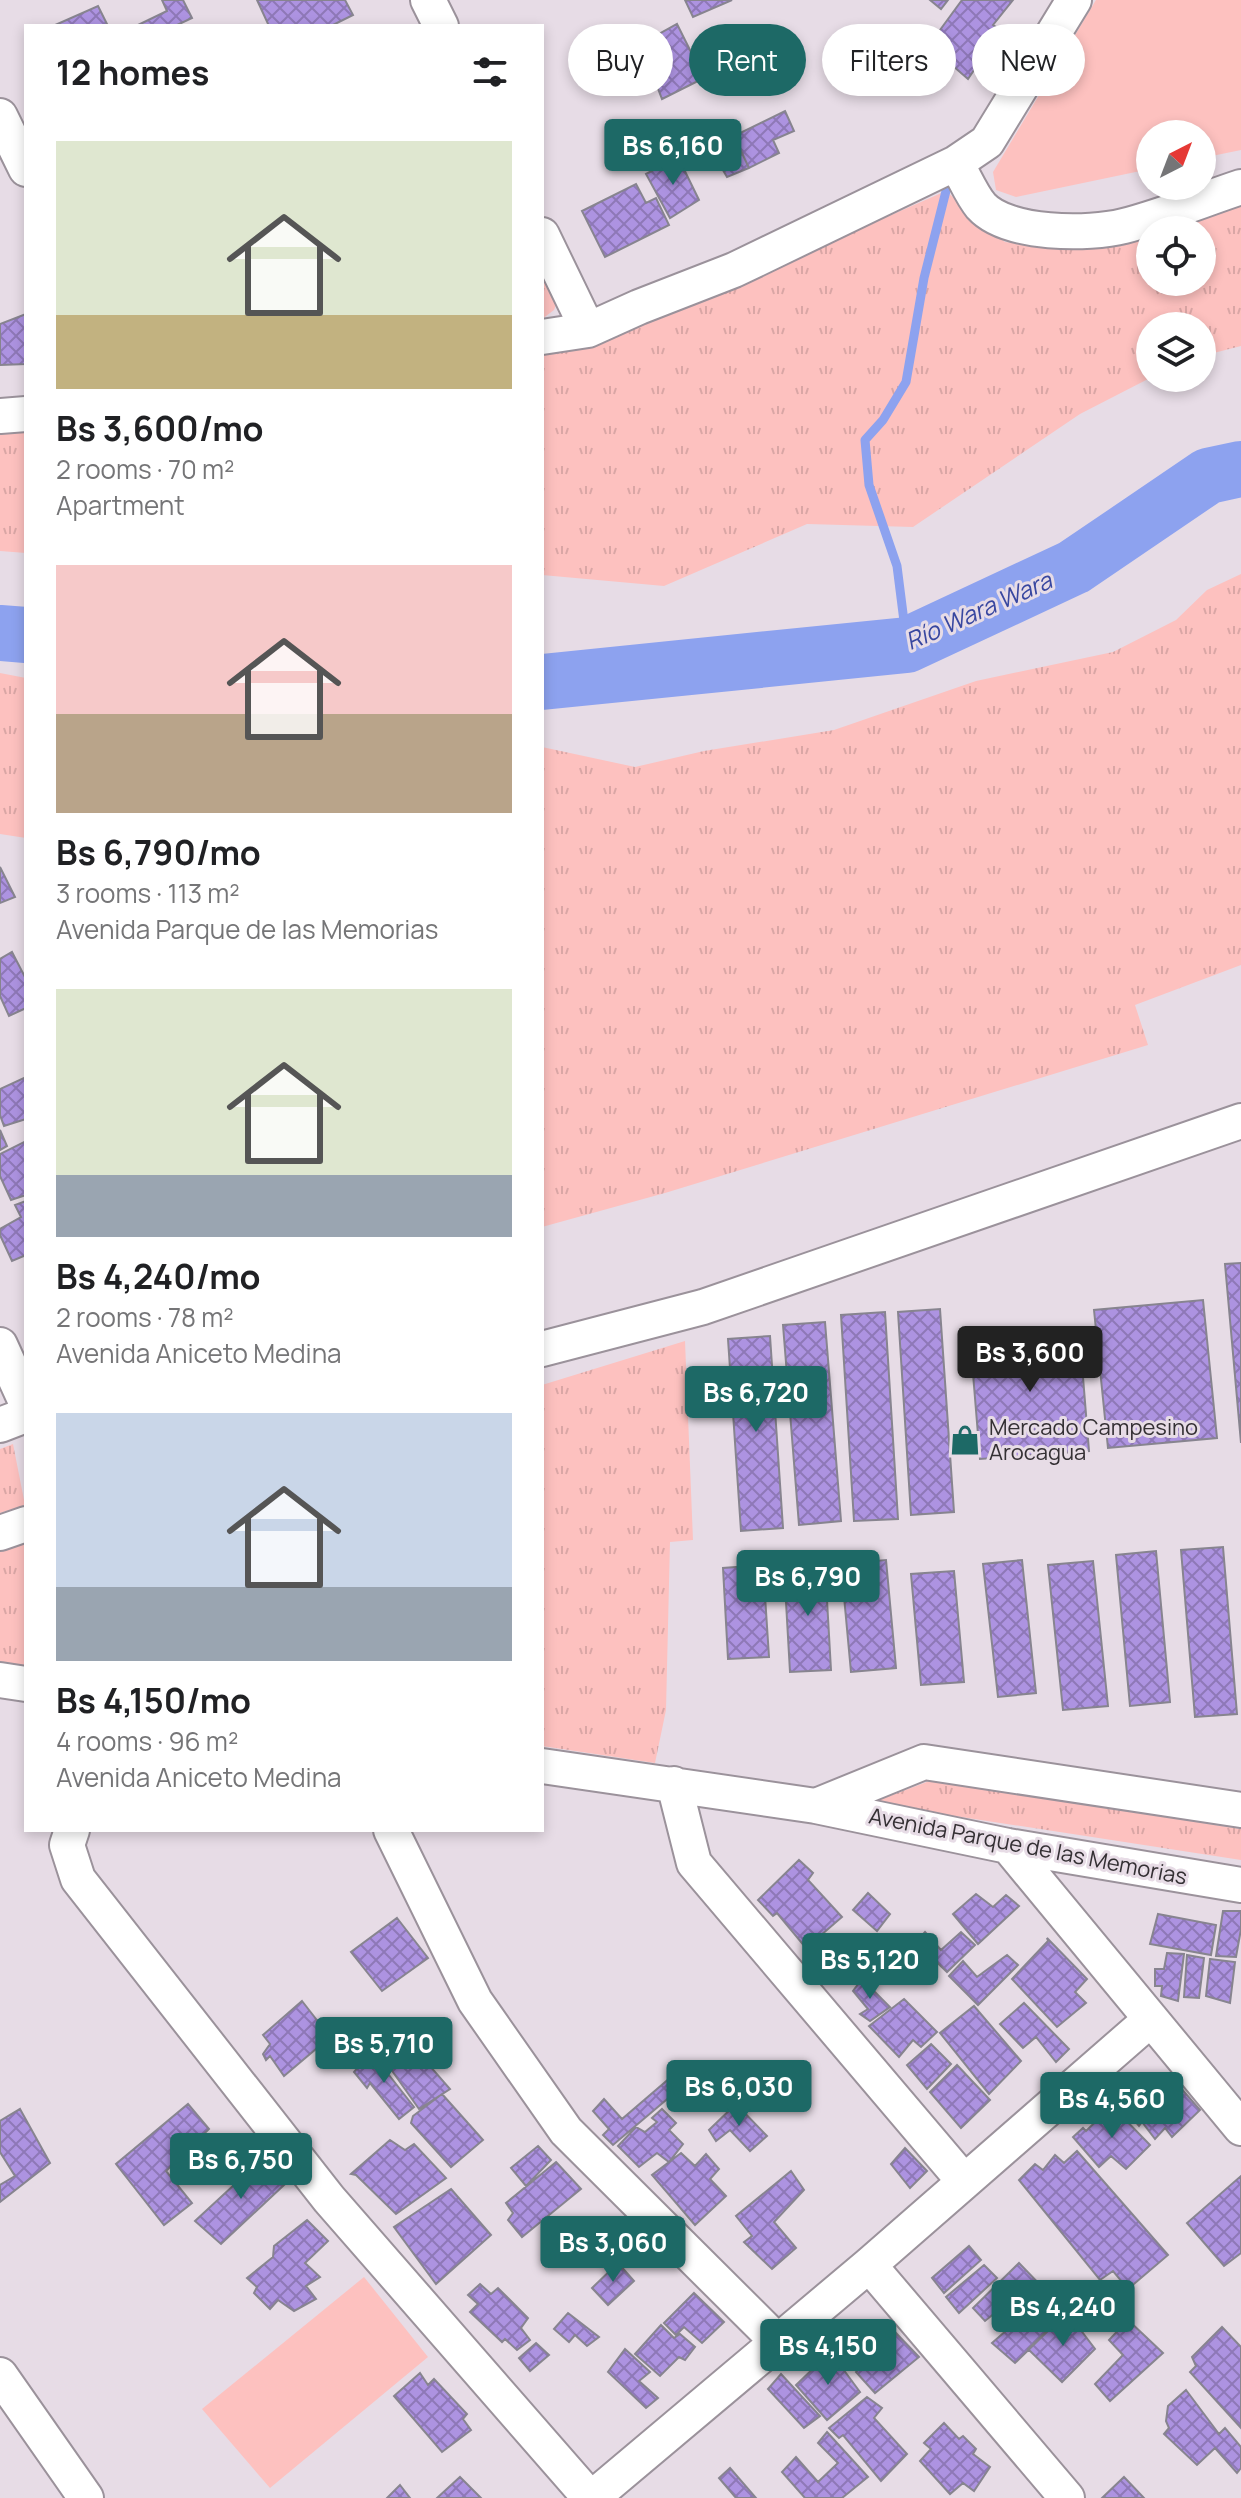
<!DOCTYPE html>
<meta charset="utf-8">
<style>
body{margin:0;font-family:Manrope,sans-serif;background:#f2f2f2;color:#202124;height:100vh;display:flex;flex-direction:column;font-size:30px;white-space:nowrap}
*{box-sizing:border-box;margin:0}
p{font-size:26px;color:#757577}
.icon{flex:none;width:44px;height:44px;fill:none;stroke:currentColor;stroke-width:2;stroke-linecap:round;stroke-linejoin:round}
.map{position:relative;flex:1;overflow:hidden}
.drawer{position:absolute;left:24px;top:24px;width:520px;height:1808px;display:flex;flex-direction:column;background:#fff;border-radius:0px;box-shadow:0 4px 12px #0003}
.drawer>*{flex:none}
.banner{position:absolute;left:568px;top:24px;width:552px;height:72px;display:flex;gap:16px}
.needle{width:52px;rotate:42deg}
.controls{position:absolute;left:1136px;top:120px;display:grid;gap:16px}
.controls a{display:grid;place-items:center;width:80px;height:80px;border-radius:50%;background:#fff;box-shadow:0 4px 12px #0003;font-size:40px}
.price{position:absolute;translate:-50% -68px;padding:0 18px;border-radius:8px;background:#1d6966;color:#fff;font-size:26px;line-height:52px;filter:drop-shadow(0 2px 4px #0008)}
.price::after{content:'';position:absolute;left:50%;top:48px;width:24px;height:18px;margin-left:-12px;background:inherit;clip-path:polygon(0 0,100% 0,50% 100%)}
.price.selected{background:#222;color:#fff}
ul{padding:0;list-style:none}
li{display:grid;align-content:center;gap:16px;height:424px;padding:0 32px}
li span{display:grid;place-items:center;height:248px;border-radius:0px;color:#555}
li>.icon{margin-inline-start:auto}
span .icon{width:144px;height:144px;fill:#fffc;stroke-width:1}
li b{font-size:34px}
h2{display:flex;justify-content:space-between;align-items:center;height:96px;padding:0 32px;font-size:34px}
.pill{padding:0 28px;border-radius:36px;background:#fff;box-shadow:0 4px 12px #0003;font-size:28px;line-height:72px}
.pill.selected{background:#1d6966;color:#fff}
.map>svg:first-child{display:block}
.grass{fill:url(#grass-tufts)}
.park{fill:#fdc1bf}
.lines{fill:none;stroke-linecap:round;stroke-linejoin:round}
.stream{stroke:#8da2ef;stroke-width:9}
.river{stroke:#8da2ef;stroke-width:56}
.building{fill:url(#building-cross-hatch);stroke:#87848f;stroke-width:2}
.minor-casing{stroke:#9b929b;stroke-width:38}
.minor{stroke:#fff;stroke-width:34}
.labels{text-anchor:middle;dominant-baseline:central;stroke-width:6;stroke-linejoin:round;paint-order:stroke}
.poi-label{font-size:22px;fill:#343034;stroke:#e7dce6;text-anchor:start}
.street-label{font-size:22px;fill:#343034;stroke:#e7dce6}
.water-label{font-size:24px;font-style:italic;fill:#3847a0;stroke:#e7dce6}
</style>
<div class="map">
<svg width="1241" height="2498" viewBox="0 0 1241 2498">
<defs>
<pattern id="grass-tufts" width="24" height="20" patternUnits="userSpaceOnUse" patternTransform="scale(2)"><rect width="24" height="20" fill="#fdc1bf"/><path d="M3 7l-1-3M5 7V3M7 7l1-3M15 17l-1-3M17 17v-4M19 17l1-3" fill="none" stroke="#d9a6a5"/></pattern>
<pattern id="building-cross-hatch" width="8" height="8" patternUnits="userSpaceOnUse" patternTransform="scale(2)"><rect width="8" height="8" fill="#ad93e1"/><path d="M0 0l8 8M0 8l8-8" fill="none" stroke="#8e78b7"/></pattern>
</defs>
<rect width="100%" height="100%" fill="#e7dce6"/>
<path class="grass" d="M946,191L1005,242L1058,248L1118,243L1150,232V282H1202V230H1157L1241,203V346L1202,356V326H1150V378L1080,414L913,527L807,524L664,586L542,575V353L603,341Z
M542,273L558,300L554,310L542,319Z
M26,432V553L0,551V433Z
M1241,574V965L1135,1005L1148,1045L665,1193L542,1227V747L635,767L704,751L834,730L976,681L1113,652L1176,620L1207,590Z
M0,673L26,678V838L0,834Z
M685,1341L693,1540L670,1542L666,1710L655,1763L542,1746V1385Z
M13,1444L25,1505L0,1513V1449Z
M26,1540V1669L0,1664V1548Z
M932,1780L1241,1829V1860L871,1803Z"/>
<path class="park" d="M1096,0H1241V150L1202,158V134H1150V169L1016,197L996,190L993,172Z
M364,2277L428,2357L270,2488L202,2409Z"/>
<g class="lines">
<path class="stream" d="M907,645L897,566L869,485L865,440L883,420L906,382L924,278L946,191"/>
<path class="river" d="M0,633L26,635
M542,682L907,645L1074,567L1208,476L1241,469"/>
</g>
<path class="building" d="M162,0H183L192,18L175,26H136L167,11Z
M257,0H345L353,15L331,26H269Z
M685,0H732L693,17Z
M930,0H948L941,9Z
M962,0H1013L993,25L1001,30L968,79L929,45Z
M98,6L108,26H53Z
M677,24L704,78L662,99L641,44Z
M785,111L794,131L773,140L779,153L749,168L734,136Z
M734,136L749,168L727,177L720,165L708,167L701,147Z
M678,157L699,200L670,218L646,174Z
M636,184L646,203L656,198L669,225L605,257L582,211Z
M26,314V364L0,365V324Z
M0,867L15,897L0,903Z
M12,952L26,979V1008L9,1016L0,996V959Z
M26,1077V1119L4,1126L0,1115V1089Z
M0,1130L7,1146L0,1150Z
M26,1141V1195L11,1200L0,1176V1154Z
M26,1201V1255L12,1261L0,1235V1229L21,1217L15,1205Z
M1241,1263V1443L1225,1264Z
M1203,1300L1217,1438L1108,1448L1094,1310Z
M940,1309L954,1512L911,1515L898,1312Z
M885,1312L898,1519L854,1521L841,1315Z
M825,1322L841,1521L799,1525L783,1325Z
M1079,1328L1089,1451L980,1459L970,1337Z
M770,1336L783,1528L741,1531L728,1339Z
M1223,1547L1237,1714L1195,1717L1181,1550Z
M1156,1551L1170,1702L1130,1706L1116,1555Z
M886,1560L896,1668L851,1672L841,1564Z
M1022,1560L1036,1693L998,1697L983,1564Z
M1093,1561L1108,1706L1063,1710L1048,1565Z
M763,1565L769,1657L728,1659L723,1568Z
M825,1565L831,1670L790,1672L784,1567Z
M954,1571L964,1682L921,1685L911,1574Z
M799,1860L813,1873L808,1880L842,1917L806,1948L777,1913L773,1916L758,1900Z
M868,1893L890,1914L877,1931L853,1910Z
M976,1894L993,1907L1006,1895L1019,1906L978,1944L953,1914Z
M1223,1911H1241V1929L1236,1957L1216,1956Z
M1158,1914L1216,1925L1211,1955L1150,1944Z
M397,1918L428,1958L382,1991L351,1952Z
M925,1932L941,1950L961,1932L975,1945L947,1972L916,1942Z
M1047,1938L1087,1979L1075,1992L1086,2003L1057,2027L1012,1979L1048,1941Z
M1167,1953L1184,1954L1178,2001L1161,1996L1162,1986H1155V1969H1164Z
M1007,1955L1018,1965L978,2005L949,1976L963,1961L977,1977Z
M1187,1955L1204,1958L1199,1998L1184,1997Z
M1210,1959L1235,1962L1230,2003L1206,1996Z
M862,1979L890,2007L870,2021L860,2014L868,2009L853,1991Z
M904,1999L937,2032L921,2047L913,2040L899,2057L869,2026Z
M302,2001L330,2037L284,2076L270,2056L266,2060L263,2054L270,2044L263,2035Z
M1024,2003L1069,2049L1056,2062L1036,2037L1023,2048L1000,2024Z
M974,2006L1021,2061L989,2094L940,2033Z
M394,2025L450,2089L419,2109L371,2041Z
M931,2044L951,2064L927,2089L907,2065Z
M371,2052L414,2107L399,2119L370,2083L367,2088L354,2072Z
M957,2065L990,2100L961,2128L930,2092Z
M671,2077L679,2089L613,2145L603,2135L609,2129L593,2111L604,2099L622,2119Z
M1148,2078L1153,2085L1161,2081L1174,2093L1180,2087L1200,2110L1172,2137L1165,2128L1155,2139L1142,2122L1139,2126L1123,2107L1126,2104L1121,2100Z
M442,2094L483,2140L451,2167L411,2123L413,2116Z
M188,2104L209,2129L166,2171L192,2203L164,2225L116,2164Z
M736,2104L767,2136L750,2151L730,2130L716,2141L709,2130Z
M1112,2106L1150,2145L1126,2169L1111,2156L1099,2167L1073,2137L1083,2128L1086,2131Z
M20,2109L50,2163L0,2202V2185L15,2176L0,2152V2121Z
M662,2109L676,2123L669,2130L683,2144L669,2162L657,2153L639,2167L618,2146L636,2127L645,2132L657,2122L652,2118Z
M390,2140L405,2150L414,2144L446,2178L396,2214L356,2175L351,2174Z
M538,2146L551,2160L526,2186L511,2168Z
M905,2148L927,2171L910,2188L891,2164Z
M1077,2151L1168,2255L1128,2289L1113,2271L1100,2280L1019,2180L1035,2164L1043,2170L1055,2155L1064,2163Z
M681,2153L695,2166L706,2154L719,2169L710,2179L726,2196L695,2225L652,2175Z
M267,2159L285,2184L221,2244L195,2221L261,2160Z
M556,2162L581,2189L522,2237L508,2220L513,2213L506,2203Z
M791,2171L804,2190L774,2222L796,2248L772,2269L744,2242L752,2236L736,2216Z
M1241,2176V2253L1224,2266L1187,2223Z
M451,2189L491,2235L436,2284L394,2227Z
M307,2220L328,2241L305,2263L320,2277L306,2286L316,2299L294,2311L278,2300L270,2309L254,2293L257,2287L247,2278L273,2257L274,2246Z
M969,2246L981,2260L944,2293L932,2278Z
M618,2263L634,2281L608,2305L592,2288Z
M1019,2263L1048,2293L1032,2305L1018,2294L985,2321L973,2308Z
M984,2265L997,2278L959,2313L946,2297Z
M480,2284L491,2294L498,2288L528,2318L521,2328L530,2340L517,2350L505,2339L502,2342L470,2312L478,2304L468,2295Z
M694,2293L724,2322L702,2343L684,2327L676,2335L664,2323Z
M1030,2310L1048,2331L1015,2363L992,2343Z
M1067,2312L1095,2349L1062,2382L1028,2349Z
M568,2313L599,2337L587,2346L575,2335L569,2342L554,2329Z
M1128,2320L1163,2353L1110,2401L1095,2384L1123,2355L1109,2340Z
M661,2325L674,2338L680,2334L695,2347L685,2360L679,2357L660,2376L635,2354Z
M1222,2327L1241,2347V2428L1190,2372L1196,2366L1192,2357Z
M896,2333L919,2357L875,2393L856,2372Z
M536,2343L549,2355L530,2371L519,2358Z
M625,2349L650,2372L639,2381L658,2398L646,2408L608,2372Z
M824,2358L837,2361L860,2392L827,2420L796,2385Z
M420,2373L428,2385L434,2379L467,2414L463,2419L471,2430L442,2452L394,2396Z
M781,2374L820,2416L804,2428L768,2389Z
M1186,2390L1219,2434L1225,2428L1241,2447V2468L1237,2473L1215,2448L1197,2465L1164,2434L1169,2428L1166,2421L1168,2406Z
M867,2397L882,2408L874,2418L907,2454L881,2481L843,2435L839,2438L829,2428Z
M944,2423L959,2439L963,2436L976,2449L973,2454L990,2467L974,2491L963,2483L950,2494L920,2461L931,2449L924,2443Z
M827,2432L868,2477L842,2498H805L782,2472L796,2457L818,2482L838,2463L818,2443Z
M730,2468L756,2498H736L719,2478Z
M460,2477L481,2498H437Z
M1124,2477L1144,2498H1102Z
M400,2485L410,2498H387Z"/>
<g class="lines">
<g class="minor-casing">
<path id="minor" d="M428,0L441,26
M0,116L26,169
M956,163C964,176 971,194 981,206C1007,235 1089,235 1124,226C1163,216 1202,200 1241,187
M542,235L588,330
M542,337L588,330L639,307L734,270L956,163L987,142L1074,0
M0,416L26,414
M0,1345L26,1402
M542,1349L703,1307L1241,1121
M0,1425L26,1415
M0,1533L26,1524
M0,1680L26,1684
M542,1766L816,1806L1008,1846L1241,1885
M674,1784L694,1863L963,2180
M816,1806L924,1762L1241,1810
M72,1830L67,1845L78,1879L329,2199L590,2498
M391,1830L475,2001L566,2131L777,2341
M1008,1846L1241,2128
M869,2265L1067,2498
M0,2375L86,2498
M592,2498L869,2265L1151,2019"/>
</g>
<use href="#minor" class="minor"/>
</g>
<defs>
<g id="shop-bare" transform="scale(2.4)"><path d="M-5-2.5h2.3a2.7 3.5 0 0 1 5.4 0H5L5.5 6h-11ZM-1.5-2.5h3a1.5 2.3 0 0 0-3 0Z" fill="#1d6966" stroke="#e7dce6" stroke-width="2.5" paint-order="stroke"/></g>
</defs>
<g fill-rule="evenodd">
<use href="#shop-bare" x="965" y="1440"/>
</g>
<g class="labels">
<g class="poi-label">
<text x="989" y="1427">Mercado Campesino<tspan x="989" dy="25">Arocagua</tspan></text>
</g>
<g class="street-label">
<text transform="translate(1028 1846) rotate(11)">Avenida Parque de las Memorias</text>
</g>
<g class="water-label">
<text transform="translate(978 610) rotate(-24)">Río Wara Wara</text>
</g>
</g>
</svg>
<div class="controls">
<a><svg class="needle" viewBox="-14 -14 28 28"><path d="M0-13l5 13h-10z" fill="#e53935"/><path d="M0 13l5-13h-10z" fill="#757577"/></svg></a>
<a><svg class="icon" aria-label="locate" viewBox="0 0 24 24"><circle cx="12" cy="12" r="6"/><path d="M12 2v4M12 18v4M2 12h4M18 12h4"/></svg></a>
<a><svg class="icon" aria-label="layers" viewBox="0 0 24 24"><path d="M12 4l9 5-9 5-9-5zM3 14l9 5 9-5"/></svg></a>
</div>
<b class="price" style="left:673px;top:187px">Bs 6,160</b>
<b class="price selected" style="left:1030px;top:1394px">Bs 3,600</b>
<b class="price" style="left:756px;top:1434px">Bs 6,720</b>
<b class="price" style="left:808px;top:1618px">Bs 6,790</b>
<b class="price" style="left:870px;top:2001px">Bs 5,120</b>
<b class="price" style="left:384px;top:2085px">Bs 5,710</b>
<b class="price" style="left:739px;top:2128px">Bs 6,030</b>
<b class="price" style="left:1112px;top:2140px">Bs 4,560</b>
<b class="price" style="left:241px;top:2201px">Bs 6,750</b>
<b class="price" style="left:613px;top:2284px">Bs 3,060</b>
<b class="price" style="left:1063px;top:2348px">Bs 4,240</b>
<b class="price" style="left:828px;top:2387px">Bs 4,150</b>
<div class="banner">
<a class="pill">Buy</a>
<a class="pill selected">Rent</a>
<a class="pill">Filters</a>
<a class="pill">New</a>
</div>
<section class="drawer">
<h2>12 homes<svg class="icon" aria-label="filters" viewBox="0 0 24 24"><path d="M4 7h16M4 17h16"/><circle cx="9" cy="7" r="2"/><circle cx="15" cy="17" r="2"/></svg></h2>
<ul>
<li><span style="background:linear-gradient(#dfe7d0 70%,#c2b280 0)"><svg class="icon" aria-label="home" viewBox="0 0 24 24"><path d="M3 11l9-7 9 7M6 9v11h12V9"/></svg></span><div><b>Bs 3,600/mo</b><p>2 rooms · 70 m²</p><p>Apartment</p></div></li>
<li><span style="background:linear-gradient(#f6c9c9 60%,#b9a48a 0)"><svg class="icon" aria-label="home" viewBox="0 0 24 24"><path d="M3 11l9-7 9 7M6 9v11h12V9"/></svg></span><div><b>Bs 6,790/mo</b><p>3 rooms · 113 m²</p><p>Avenida Parque de las Memorias</p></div></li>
<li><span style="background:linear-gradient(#dfe7d0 75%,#9aa5b1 0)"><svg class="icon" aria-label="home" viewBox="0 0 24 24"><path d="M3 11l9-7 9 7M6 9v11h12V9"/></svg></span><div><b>Bs 4,240/mo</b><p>2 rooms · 78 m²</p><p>Avenida Aniceto Medina</p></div></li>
<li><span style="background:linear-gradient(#c9d6e8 70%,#9aa5b1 0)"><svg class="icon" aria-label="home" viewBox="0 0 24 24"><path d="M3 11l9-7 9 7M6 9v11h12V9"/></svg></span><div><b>Bs 4,150/mo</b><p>4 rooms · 96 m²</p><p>Avenida Aniceto Medina</p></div></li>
</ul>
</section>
</div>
